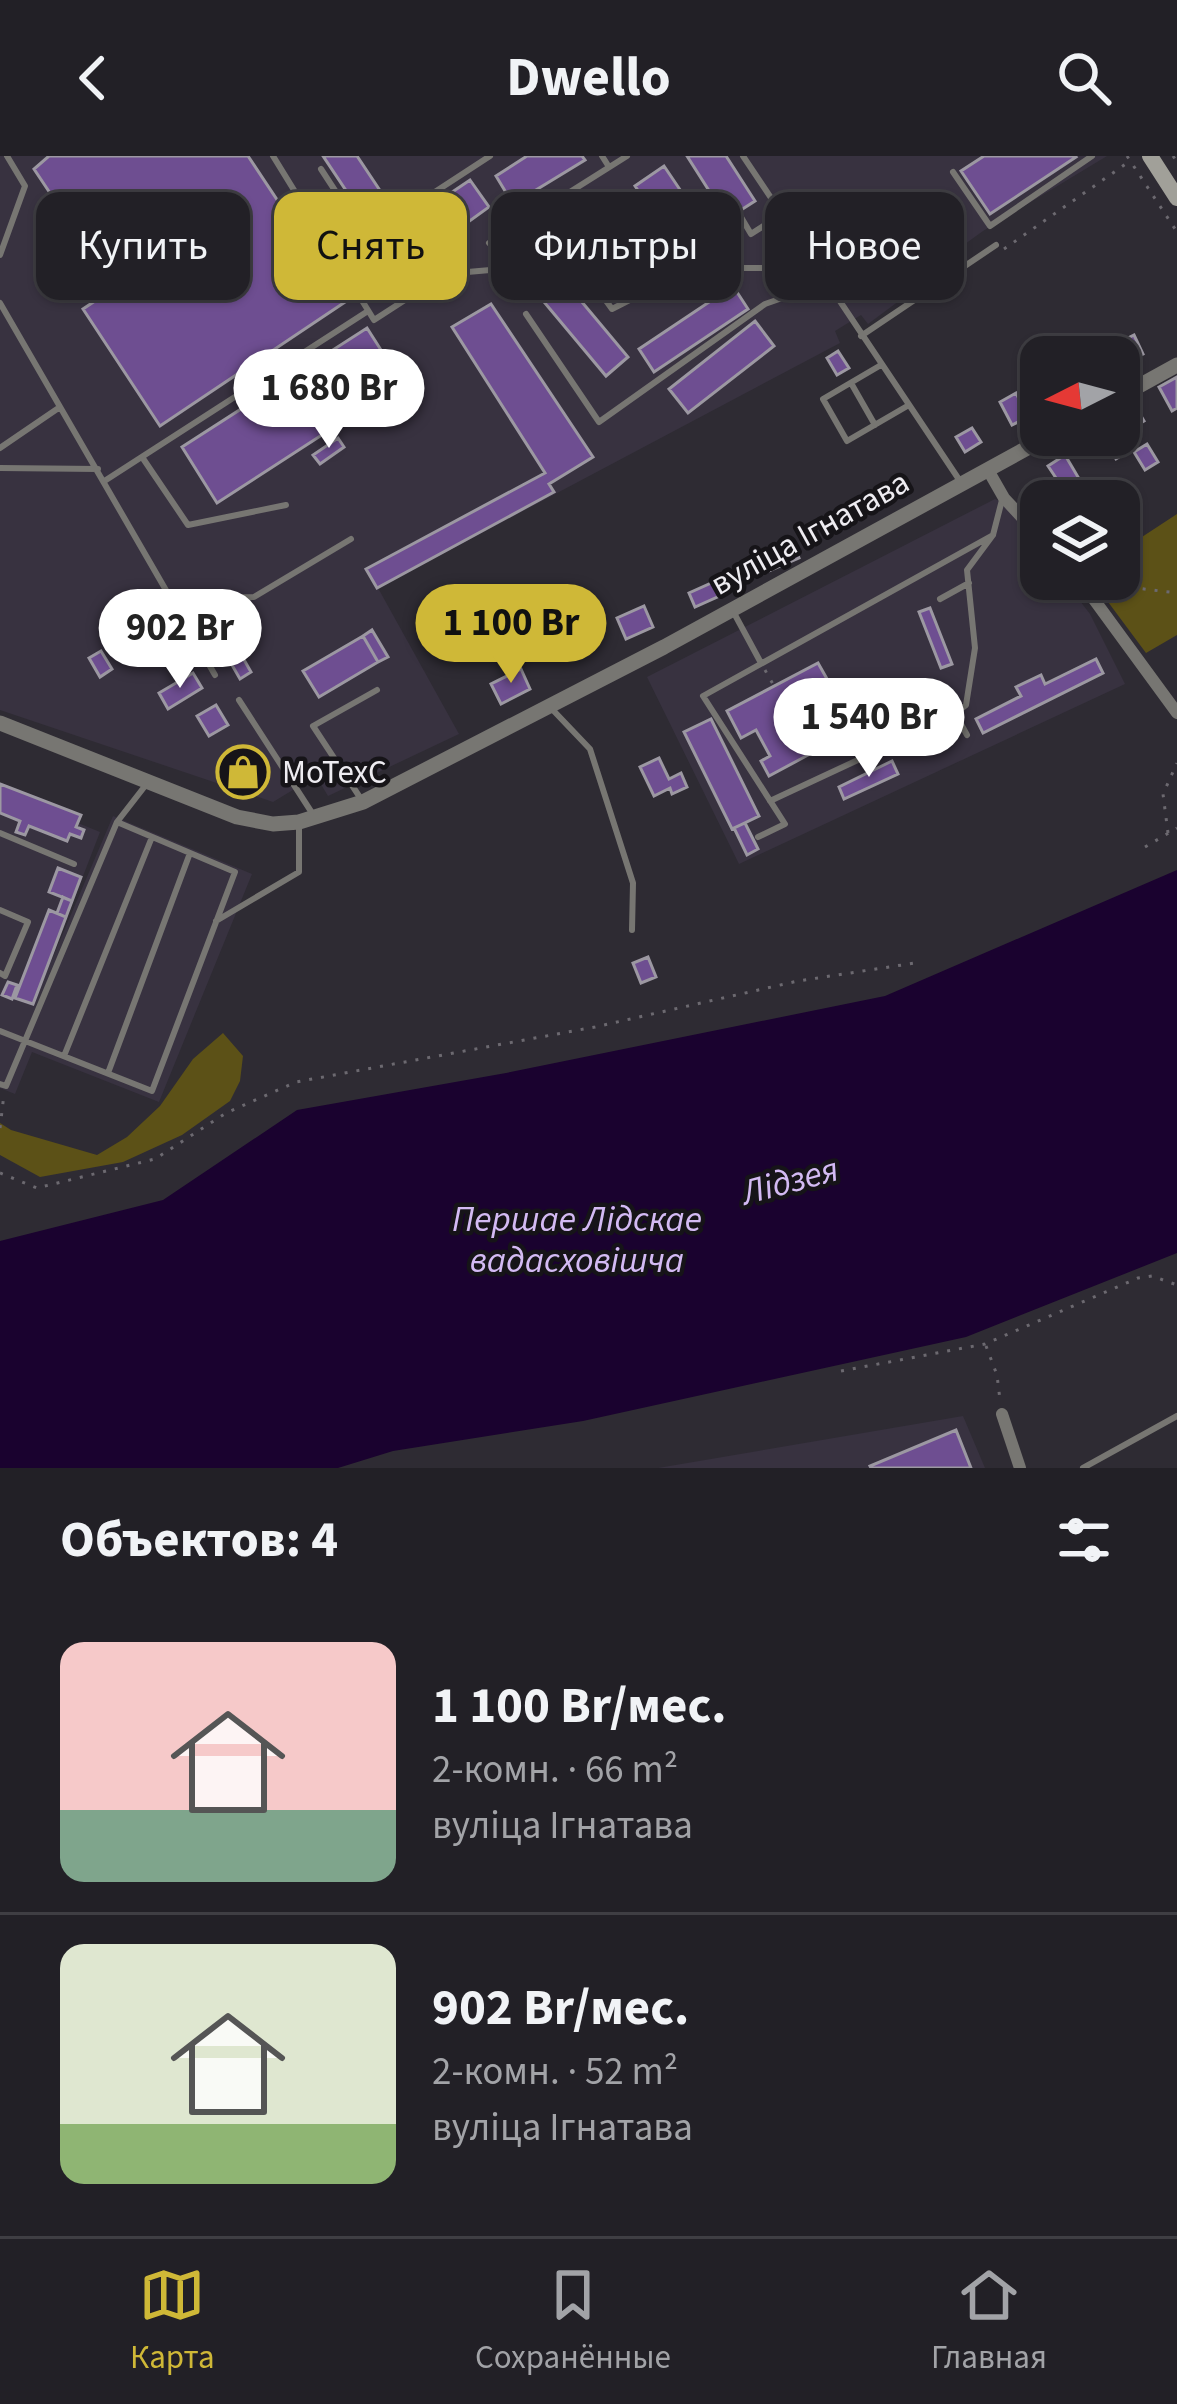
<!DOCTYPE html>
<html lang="ru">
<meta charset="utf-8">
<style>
body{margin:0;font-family:"Source Sans 3",sans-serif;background:#2a282e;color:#f1f3f6;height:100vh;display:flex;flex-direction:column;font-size:45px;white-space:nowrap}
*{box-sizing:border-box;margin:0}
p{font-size:39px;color:#a2a3a7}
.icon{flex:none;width:66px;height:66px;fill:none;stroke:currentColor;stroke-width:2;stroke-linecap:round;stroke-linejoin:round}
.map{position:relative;height:1312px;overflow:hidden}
.sheet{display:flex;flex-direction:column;background:#222026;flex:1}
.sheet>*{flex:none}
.top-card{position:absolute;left:36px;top:36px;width:1107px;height:108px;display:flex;gap:24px}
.needle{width:78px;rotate:264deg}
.controls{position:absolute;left:1020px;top:180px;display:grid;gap:24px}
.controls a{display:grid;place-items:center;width:120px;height:120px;border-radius:24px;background:#222026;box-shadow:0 3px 9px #0004,0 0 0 3px #3f3e43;font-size:60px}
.price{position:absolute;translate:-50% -102px;padding:0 27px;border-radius:42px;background:#fff;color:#222;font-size:39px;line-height:78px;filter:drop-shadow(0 3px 6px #0008)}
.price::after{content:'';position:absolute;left:50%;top:72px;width:36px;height:27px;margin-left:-18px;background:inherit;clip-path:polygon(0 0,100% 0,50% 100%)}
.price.current{background:#cfb837;color:#111}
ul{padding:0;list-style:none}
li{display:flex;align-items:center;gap:36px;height:300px;padding:0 60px}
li+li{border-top:3px solid #3f3e43}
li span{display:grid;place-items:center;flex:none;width:336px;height:240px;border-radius:24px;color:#555}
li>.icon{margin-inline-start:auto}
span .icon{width:144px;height:144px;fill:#fffc;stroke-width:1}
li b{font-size:51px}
h2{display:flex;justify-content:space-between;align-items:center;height:144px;padding:0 60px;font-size:51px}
.chip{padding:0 42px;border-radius:24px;background:#222026;box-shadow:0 3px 9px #0004,0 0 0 3px #3f3e43;font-size:42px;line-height:108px}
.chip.current{background:#cfb837;color:#111}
header{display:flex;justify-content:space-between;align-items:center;height:156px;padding:0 60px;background:#222026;font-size:54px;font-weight:700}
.tabs{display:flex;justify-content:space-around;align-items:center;height:168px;border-top:3px solid #3f3e43;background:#222026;font-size:33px;color:#a2a3a7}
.tabs a{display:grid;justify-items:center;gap:6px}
.tabs .current{color:#cfb837}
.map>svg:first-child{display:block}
.built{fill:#383240}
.green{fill:#5c5117}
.water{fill:#1a022f}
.building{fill:#6e4e91;stroke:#9c98a2;stroke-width:3}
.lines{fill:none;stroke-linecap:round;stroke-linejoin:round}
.path{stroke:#6c6970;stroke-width:3;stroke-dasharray:3 9;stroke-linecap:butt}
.service{stroke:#777672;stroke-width:6}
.minor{stroke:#777672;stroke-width:12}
.tertiary{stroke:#777672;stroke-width:15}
.secondary{stroke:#a1a099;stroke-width:16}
.labels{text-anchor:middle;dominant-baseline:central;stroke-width:9;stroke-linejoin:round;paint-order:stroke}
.street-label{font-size:33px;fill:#eeecf1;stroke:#161418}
.poi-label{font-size:33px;fill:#eeecf1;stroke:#161418;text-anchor:start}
.water-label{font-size:36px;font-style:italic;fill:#d3baf3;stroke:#161418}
</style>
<header><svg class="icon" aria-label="back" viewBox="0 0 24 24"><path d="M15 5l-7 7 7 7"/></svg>Dwello<svg class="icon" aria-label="search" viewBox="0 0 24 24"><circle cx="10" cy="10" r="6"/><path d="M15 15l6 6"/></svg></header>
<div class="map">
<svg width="1177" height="1312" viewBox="0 0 1177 1312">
<rect width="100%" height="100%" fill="#2e2b33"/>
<path class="built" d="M0,0H1107L983,75L947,101L950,107L868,168L861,159L835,175L840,187L378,432L459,578L328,640L316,620L273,646L0,554Z
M995,343L1007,348L1041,393V423H1063L1090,458L1125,528L739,708L647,521Z
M0,628L81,659L78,667L100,676L43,824L113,660L252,718L159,946L32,896L15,938L0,932Z
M963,1260L985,1312H658Z"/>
<path class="green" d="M1177,358V479L1146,497L1091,423H1119V396Z
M223,877L243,900L240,925L230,945L182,979L123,1006L40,1021L0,999V967L11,974L97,999L127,981L160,950L193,903Z"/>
<path class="water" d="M1177,714V1097L966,1181L583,1265L393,1295L338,1312H0V1085L163,1044L297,954L506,917L885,840Z"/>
<path class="building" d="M49,0H248L345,146L160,270L83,153L125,125L72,44L60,52L34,13Z
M323,0H357L421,96L397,111Z
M527,0H582L585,4L513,48L496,20Z
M687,0H726L755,45L727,63Z
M984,0H1075L1076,1L990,58L961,15Z
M664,10L712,81L683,101L635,30Z
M470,24L489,51L453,77L433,49Z
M943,63L963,91L947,102L950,107L933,121L929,114L890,140L871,111L910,85L914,91L931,80L927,74Z
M631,75L659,115L635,132L607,91Z
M556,115L628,201L606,220L534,134Z
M733,130L748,153L654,216L639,193Z
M491,148L593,301L549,328L554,336L377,432L366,413L545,317L452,171Z
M755,165L774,190L688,257L669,233Z
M367,172L402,227L217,347L182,291Z
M1134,179L1143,198L1129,205L1120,186Z
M838,195L849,212L837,219L827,202Z
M1177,221V252L1172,255L1159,231Z
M1016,237L1028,261L1012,269L1000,246Z
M1134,248L1144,265L1129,274L1119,256Z
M972,272L981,286L965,296L956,281Z
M1092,279H1113L1124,298L1116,303L1110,292L1102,297Z
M338,282L344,291L320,308L313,299Z
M1147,288L1158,306L1145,314L1134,296Z
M1065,299L1078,321L1062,331L1048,310Z
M1078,327L1088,342L1068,345L1062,337Z
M793,387L799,402L764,417L757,402Z
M718,424L724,438L695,451L689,437Z
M644,450L653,471L626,483L617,462Z
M930,452L952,508L941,512L919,456Z
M134,472L145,490L133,497L122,479Z
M372,474L388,501L378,506L363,480Z
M363,480L378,506L319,541L303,515Z
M101,495L112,513L100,521L89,502Z
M243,502L251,516L240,523L232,509Z
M1096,503L1103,517L983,577L976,563L1021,540L1016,531L1041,519L1045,528Z
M818,507L831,530L786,553L810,598L769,620L761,605L770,600L756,574L741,582L727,555Z
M521,513L530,533L501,548L491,528Z
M193,517L202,532L168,553L159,537Z
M216,549L228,569L209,580L197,560Z
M711,563L759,660L732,673L684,576Z
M254,593L267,616L246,629L232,606Z
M659,602L669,623L681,617L687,631L672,638L670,632L654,640L640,611Z
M892,605L898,618L844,643L839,631Z
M0,628L81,659L76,671L84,674L81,682L70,678L67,685L29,670L25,679L16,676L20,665L0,657Z
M745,667L758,693L747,699L734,672Z
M58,712L81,721L72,745L49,736Z
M63,741L72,745L66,761L57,757Z
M49,754L66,761L33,848L15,842Z
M648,801L656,821L641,827L633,807Z
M8,826L17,829L12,843L2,839Z
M956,1274L971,1312H871L870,1310Z"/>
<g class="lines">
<path class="path" d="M1127,0L1177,76
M1173,0L1177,6
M1004,93L1130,5
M1095,427L1177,437
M765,514L774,530
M1168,677L1163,638L1177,607
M1145,691L1177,672
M0,972L4,938
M0,1017L37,1032L155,1003L226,957L296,926L595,871L798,825L915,807
M986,1190L997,1219L1000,1244
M841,1215L985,1188L1138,1122L1152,1120L1177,1129"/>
<path class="service" d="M273,0L374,164L445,118L569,107L584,114L612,153L692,112H816
M602,0L609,11
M743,0L960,325
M321,13L381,105L349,124
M953,16L990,70L1092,0
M421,45L490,0
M738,56L751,78L782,58
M489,87L627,0
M0,99L25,30L7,0
M535,110L548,123
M0,147L215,519
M526,158L599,266L765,148L828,126L939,52
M861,180L996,89
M881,209L823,243L847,285L909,249
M851,227L875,269
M0,292L60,251
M142,301L188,369L286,349
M0,312L98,313
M106,324L368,155
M172,443L254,441L351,383
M940,443L969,427
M734,457L761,507
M239,544L314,660
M550,551L590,593L633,727L632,774
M955,557L967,579
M361,643L313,570L377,534
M770,645L950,561L966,549L975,492L967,414L993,379L1002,344
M0,677L74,708
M758,681L785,668L703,540L993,379
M0,754L28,766L5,820L0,817
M216,765L299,716V670
M0,875L152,935L235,716L117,666
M64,900L152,681
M108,917L190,697
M0,928L6,930L117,666L145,630
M1083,1312L1177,1260"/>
<path class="minor" d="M988,314L1004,342L1041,382
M1079,423L1177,557
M1002,1258L1020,1312"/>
<path class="tertiary" d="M1119,241L1177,209
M0,567L237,661L273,668L299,666L363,646L664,491L1051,279"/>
<path class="secondary" d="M1150,0L1177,42"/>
</g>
<defs>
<g id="shop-ring" transform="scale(2.7)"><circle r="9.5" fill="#161418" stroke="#cfb837" stroke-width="1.5"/><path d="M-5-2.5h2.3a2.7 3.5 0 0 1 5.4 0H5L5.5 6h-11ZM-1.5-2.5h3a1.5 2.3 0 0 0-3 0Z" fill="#cfb837"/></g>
</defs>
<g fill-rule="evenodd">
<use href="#shop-ring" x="243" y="616"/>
</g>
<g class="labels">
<g class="street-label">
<text transform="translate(810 377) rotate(-29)">вуліца Ігнатава</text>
</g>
<g class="poi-label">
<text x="282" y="616">MoTexC</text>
</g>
<g class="water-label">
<text transform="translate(790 1025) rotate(-15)">Лідзея</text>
<text x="577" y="1063">Першае Лідскае<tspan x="577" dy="41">вадасховішча</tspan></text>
</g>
</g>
</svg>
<div class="controls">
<a><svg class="needle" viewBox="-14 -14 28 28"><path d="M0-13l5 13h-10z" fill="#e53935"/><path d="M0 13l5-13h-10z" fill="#a2a3a7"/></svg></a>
<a><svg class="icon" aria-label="layers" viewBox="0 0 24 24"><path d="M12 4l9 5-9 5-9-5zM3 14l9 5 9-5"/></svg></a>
</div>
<b class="price" style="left:329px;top:295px">1 680 Br</b>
<b class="price current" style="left:511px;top:530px">1 100 Br</b>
<b class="price" style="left:180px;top:535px">902 Br</b>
<b class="price" style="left:869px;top:624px">1 540 Br</b>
<div class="top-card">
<a class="chip">Купить</a>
<a class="chip current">Снять</a>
<a class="chip">Фильтры</a>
<a class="chip">Новое</a>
</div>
</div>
<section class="sheet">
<h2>Объектов: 4<svg class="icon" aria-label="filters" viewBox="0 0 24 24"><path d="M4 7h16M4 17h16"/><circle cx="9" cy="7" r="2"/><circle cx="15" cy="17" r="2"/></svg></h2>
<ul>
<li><span style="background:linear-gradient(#f6c9c9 70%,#7fa58c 0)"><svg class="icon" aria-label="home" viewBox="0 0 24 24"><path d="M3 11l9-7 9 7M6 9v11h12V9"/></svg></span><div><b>1 100 Br/мес.</b><p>2-комн. · 66 m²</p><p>вуліца Ігнатава</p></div></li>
<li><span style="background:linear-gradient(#dfe7d0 75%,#8fb573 0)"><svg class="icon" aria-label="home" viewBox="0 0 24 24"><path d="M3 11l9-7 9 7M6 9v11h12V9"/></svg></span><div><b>902 Br/мес.</b><p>2-комн. · 52 m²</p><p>вуліца Ігнатава</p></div></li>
</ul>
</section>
<nav class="tabs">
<a class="current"><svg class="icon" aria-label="map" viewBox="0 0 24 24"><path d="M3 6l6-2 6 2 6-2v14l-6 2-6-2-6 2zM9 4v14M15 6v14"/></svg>Карта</a>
<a><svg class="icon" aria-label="saved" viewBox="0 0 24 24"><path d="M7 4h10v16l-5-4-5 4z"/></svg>Сохранённые</a>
<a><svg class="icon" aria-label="home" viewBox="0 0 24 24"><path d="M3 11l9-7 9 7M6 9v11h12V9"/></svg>Главная</a>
</nav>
